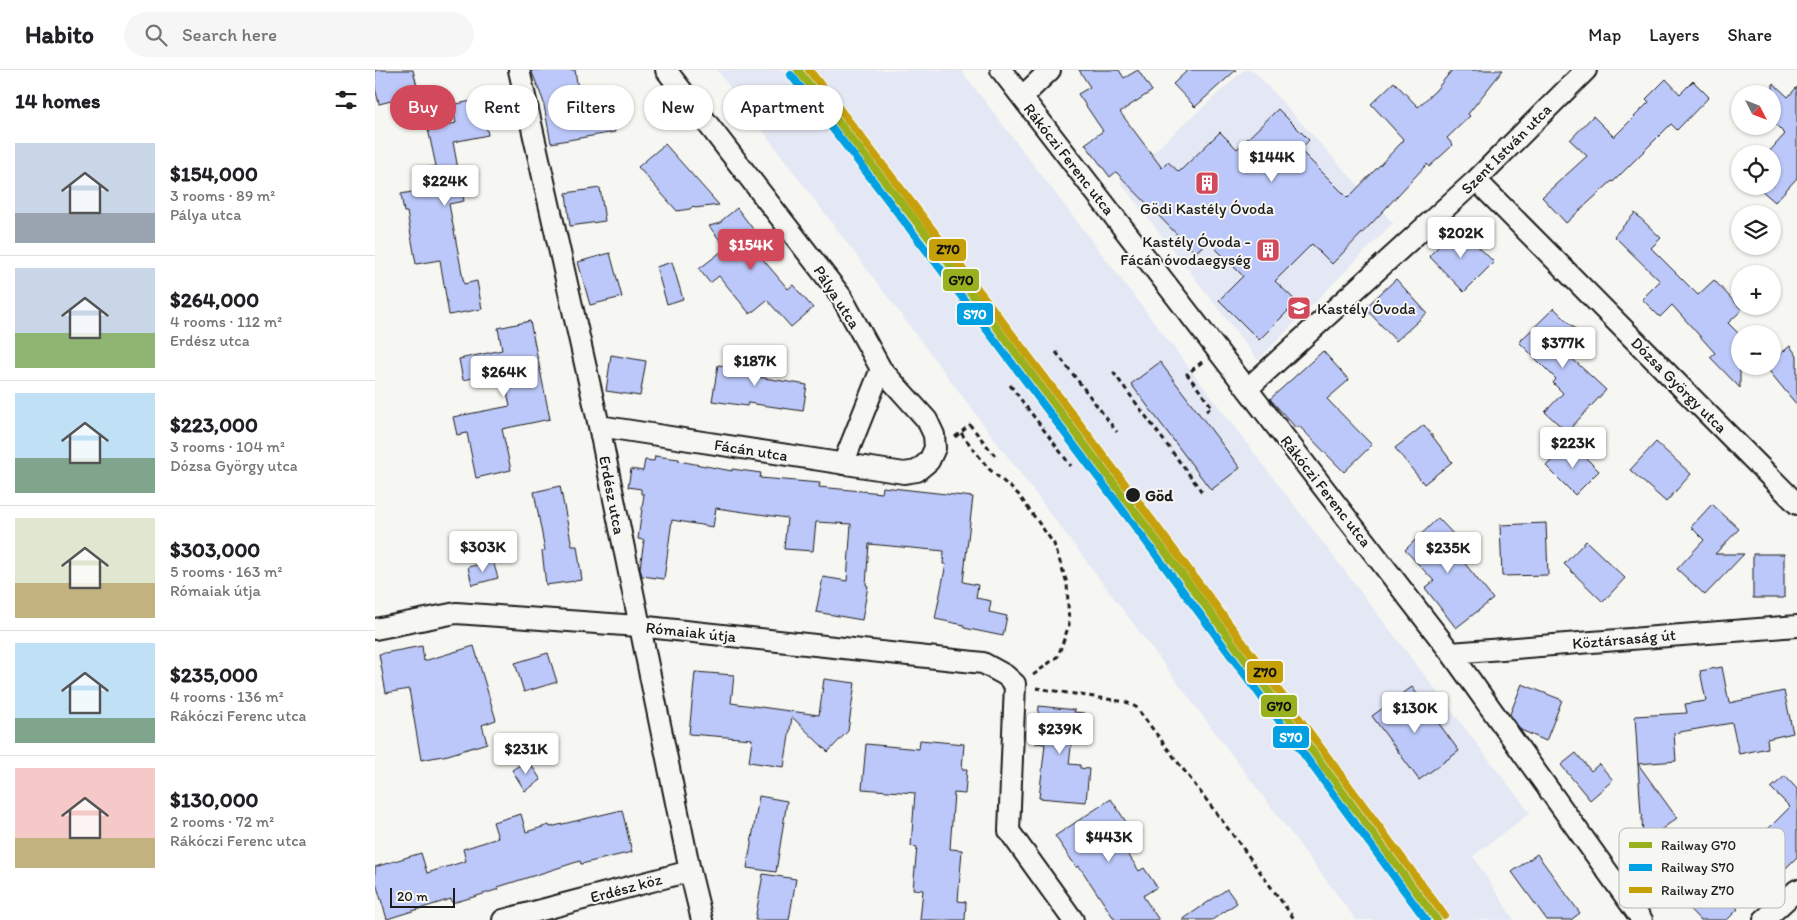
<!DOCTYPE html>
<meta charset="utf-8">
<style>
body{margin:0;font-family:Itim,sans-serif;background:#f6f6f6;color:#202124;height:100vh;display:flex;flex-direction:column;font-size:19px;white-space:nowrap}
*{box-sizing:border-box;margin:0}
p{font-size:16px;color:#757577}
.icon{flex:none;width:28px;height:28px;fill:none;stroke:currentColor;stroke-width:2;stroke-linecap:round;stroke-linejoin:round}
.map{position:relative;flex:1;overflow:hidden}
.sheet{display:flex;flex-direction:column;background:#fff;width:375px}
.sheet>*{flex:none}
.hud{position:absolute;left:15px;top:15px;width:475px;height:45px;display:flex;gap:10px}
.needle{width:32px;rotate:132deg}
.fabs{position:absolute;left:1356px;top:15px;display:grid;gap:10px}
.fabs a{display:grid;place-items:center;width:50px;height:50px;border-radius:50%;background:#fff;box-shadow:0 1px 4px #0004;font-size:25px}
.scale{position:absolute;left:15px;bottom:12px;width:65px;box-sizing:border-box;padding-left:5px;border:2px solid #1c1c1c;border-top:0;font-size:14px;line-height:18px;white-space:nowrap;color:#1c1c1c;-webkit-text-stroke:4px #f6f6f2;paint-order:stroke}
.price{position:absolute;translate:-50% -42px;padding:0 11px;border-radius:5px;background:#fff;color:#222;font-size:16px;line-height:32px;filter:drop-shadow(0 1px 2px #0008)}
.price::after{content:'';position:absolute;left:50%;top:30px;width:15px;height:11px;margin-left:-8px;background:inherit;clip-path:polygon(0 0,100% 0,50% 100%)}
.price.active{background:#d1495b;color:#fff}
ul{padding:0;list-style:none}
li{display:flex;align-items:center;gap:15px;height:125px;padding:0 15px}
li+li{border-top:1px solid #e0e0e0}
li span{display:grid;place-items:center;flex:none;width:140px;height:100px;border-radius:0px;color:#555}
li>.icon{margin-inline-start:auto}
span .icon{width:60px;height:60px;fill:#fffc;stroke-width:1}
li b{font-size:21px}
h2{display:flex;justify-content:space-between;align-items:center;height:60px;padding:0 15px;font-size:21px}
.pill{padding:0 18px;border-radius:22px;background:#fff;box-shadow:0 1px 4px #0004;font-size:18px;line-height:45px}
.pill.active{background:#d1495b;color:#fff}
header{display:flex;align-items:center;gap:30px;box-sizing:border-box;height:70px;padding:0 25px;background:#fff;border-bottom:1px solid #e0e0e0}
header strong{font-size:24px}
nav{display:flex;gap:28px;margin-inline-start:auto;font-size:18px}
.search{width:350px;height:45px;background:#f6f6f6;display:flex;align-items:center;gap:12px;box-sizing:border-box;padding:0 18px;border-radius:28px;color:#757577;font-size:19px}
main{display:flex;flex:1;min-height:0}
.map>svg:first-child{display:block}
.built{fill:#e4e8f4}
.building{fill:#bbc8f9;stroke:#1c1c1c}
.lines{fill:none;stroke-linecap:round;stroke-linejoin:round}
.minor-casing{stroke:#1c1c1c;stroke-width:24}
.path{stroke:#1c1c1c;stroke-width:3;stroke-dasharray:5 4;stroke-linecap:butt}
.minor{stroke:#f6f6f2;stroke-width:20}
.rail-1-casing{stroke:#f6f6f2;stroke-width:11}
.rail-2-casing{stroke:#f6f6f2;stroke-width:11}
.rail-3-casing{stroke:#f6f6f2;stroke-width:11}
.rail-1{stroke:#9ab11f;stroke-width:8}
.rail-2{stroke:#00a0e3;stroke-width:8}
.rail-3{stroke:#c6a007;stroke-width:8}
.stop-dot{fill:#1c1c1c;stroke:#f6f6f2;stroke-width:2}
.labels{text-anchor:middle;dominant-baseline:central;stroke-width:4;stroke-linejoin:round;paint-order:stroke}
.street-label{font-size:16px;fill:#1c1c1c;stroke:#f6f6f2}
.poi-label{font-size:16px;fill:#1c1c1c;stroke:#f6f6f2}
.stop-label{font-size:16px;font-weight:bold;fill:#1c1c1c;stroke:#f6f6f2;text-anchor:start}
.key{fill:#f6f6f2;stroke:#b5b5b2;stroke-width:1}
.key-label{font-size:14px;fill:#1c1c1c}
.line-badge{stroke:#f6f6f2;stroke-width:2}
.badge-label{font-size:14px;text-anchor:middle;font-weight:bold;fill:#fff}
.pale-badge-label{font-size:14px;text-anchor:middle;font-weight:bold;fill:#111}
</style>
<header>
<strong>Habito</strong>
<div class="search"><svg class="icon" aria-label="search" viewBox="0 0 24 24"><circle cx="10" cy="10" r="6"/><path d="M15 15l6 6"/></svg>Search here</div>
<nav><a>Map</a><a>Layers</a><a>Share</a></nav>
</header>
<main>
<section class="sheet">
<h2>14 homes<svg class="icon" aria-label="filters" viewBox="0 0 24 24"><path d="M4 7h16M4 17h16"/><circle cx="9" cy="7" r="2"/><circle cx="15" cy="17" r="2"/></svg></h2>
<ul>
<li><span style="background:linear-gradient(#c9d6e8 70%,#9aa5b1 0)"><svg class="icon" aria-label="home" viewBox="0 0 24 24"><path d="M3 11l9-7 9 7M6 9v11h12V9"/></svg></span><div><b>$154,000</b><p>3 rooms · 89 m²</p><p>Pálya utca</p></div></li>
<li><span style="background:linear-gradient(#c9d6e8 65%,#8fb573 0)"><svg class="icon" aria-label="home" viewBox="0 0 24 24"><path d="M3 11l9-7 9 7M6 9v11h12V9"/></svg></span><div><b>$264,000</b><p>4 rooms · 112 m²</p><p>Erdész utca</p></div></li>
<li><span style="background:linear-gradient(#bfe0f5 65%,#7fa58c 0)"><svg class="icon" aria-label="home" viewBox="0 0 24 24"><path d="M3 11l9-7 9 7M6 9v11h12V9"/></svg></span><div><b>$223,000</b><p>3 rooms · 104 m²</p><p>Dózsa György utca</p></div></li>
<li><span style="background:linear-gradient(#dfe7d0 65%,#c2b280 0)"><svg class="icon" aria-label="home" viewBox="0 0 24 24"><path d="M3 11l9-7 9 7M6 9v11h12V9"/></svg></span><div><b>$303,000</b><p>5 rooms · 163 m²</p><p>Rómaiak útja</p></div></li>
<li><span style="background:linear-gradient(#bfe0f5 75%,#7fa58c 0)"><svg class="icon" aria-label="home" viewBox="0 0 24 24"><path d="M3 11l9-7 9 7M6 9v11h12V9"/></svg></span><div><b>$235,000</b><p>4 rooms · 136 m²</p><p>Rákóczi Ferenc utca</p></div></li>
<li><span style="background:linear-gradient(#f6c9c9 70%,#c2b280 0)"><svg class="icon" aria-label="home" viewBox="0 0 24 24"><path d="M3 11l9-7 9 7M6 9v11h12V9"/></svg></span><div><b>$130,000</b><p>2 rooms · 72 m²</p><p>Rákóczi Ferenc utca</p></div></li>
</ul>
</section>
<div class="map">
<svg width="1422" height="850" viewBox="0 0 1422 850">
<rect width="100%" height="100%" fill="#f6f6f2"/>
<filter id="ink" filterUnits="userSpaceOnUse"><feTurbulence type="fractalNoise" baseFrequency=".02" numOctaves="2"/><feDisplacementMap in="SourceGraphic" scale="10" xChannelSelector="R" yChannelSelector="G"/><feConvolveMatrix kernelMatrix="1 2 1 2 8 2 1 2 1" color-interpolation-filters="sRGB"/></filter>
<g filter="url(#ink)">
<path class="built" d="M342,0H586L1155,743L1098,786L1139,850H981Z
M869,0H878L1018,153L883,290L745,112Z"/>
<path class="building" d="M0,0H38L44,24L4,34L0,18Z
M156,0H200L206,38L235,33L240,62L176,73L168,30Z
M704,0H744L749,8L763,0L777,21L745,42L787,98L793,92L804,102L845,62L862,79L903,39L934,70L925,80L973,128L1029,70L996,34L1019,12L1043,37L1061,20L1077,0H1128L1093,44L1095,46L1072,68L1078,75L1054,97L1052,94L997,153L957,194L937,174L900,211L922,232L884,270L844,230L868,206L833,171L820,183L741,102L735,107L710,74L728,61L703,24L715,17Z
M813,0H861L820,37L798,14Z
M1291,9L1305,24L1318,11L1334,27L1302,60L1296,54L1238,112L1237,111L1191,153L1167,127L1212,86L1195,70L1218,46L1239,67L1274,32L1271,29Z
M1398,13L1413,27L1422,17V108L1400,132L1386,120L1384,122L1377,116H1398V84H1392L1410,64L1398,52Z
M106,29L113,65L78,72L89,131L74,134L89,214L102,211L107,239L74,245L65,190L41,194L32,142H29L26,124L53,119L49,98L61,96L53,59L81,53L77,35Z
M290,74L344,135L320,138L318,136L315,139L302,141L263,97Z
M225,118L230,151L195,156L191,123Z
M362,138L388,172L379,179L413,219L418,215L438,238L416,257L392,230L375,244L344,206L335,213L324,199L351,178L334,156L346,153V151Z
M1260,143L1286,168L1276,178L1323,225L1339,210L1367,240L1353,253L1365,265V318L1335,287L1340,283L1297,235L1285,247L1267,229L1285,211L1239,166Z
M1083,157L1119,192L1089,222L1054,186Z
M235,183L247,227L215,235L203,192Z
M297,192L308,229L292,234L281,197Z
M1021,209L1052,243L1021,271L990,238Z
M1179,238L1206,265L1189,281L1231,320L1192,362L1170,342L1188,323L1178,313L1181,309L1144,272Z
M155,251L175,349L127,359L136,400L101,408L92,363L82,365L78,347L135,336L128,302L88,310L84,289L127,280L123,258Z
M1415,276L1422,286V335L1390,296H1398V290Z
M361,280L380,283L377,306L432,315L428,341L373,333L372,336L337,331L343,295L358,297Z
M948,281L974,310L952,329L997,375L969,402L924,356L921,358L895,329Z
M236,285L271,291L265,326L231,321Z
M785,292L865,398L836,420L756,314Z
M1049,355L1077,392L1049,414L1020,378Z
M1195,372L1224,401L1200,425L1171,396Z
M1281,372L1316,404L1291,432L1255,400Z
M280,386L304,389V391L357,401V399L386,403L385,408L445,413L444,417L507,423L508,417L598,427L588,512L603,515L601,528L616,531L614,542L632,546L628,566L589,558V555L560,549L571,494H568L569,481L494,474L491,515L493,516L487,550L441,542L448,507L472,511L476,454L441,452L438,481L409,479L412,448L341,438L338,457L297,450L289,509L267,506L265,498L269,470L263,469L269,424H266V419L253,417L256,399L268,401L270,390L279,391Z
M185,416L197,476H202L207,510L171,515L167,481L170,480L159,422Z
M1337,434L1364,459L1340,484H1369L1330,525L1302,499L1329,470L1316,457Z
M1063,448L1083,469L1076,476L1118,529L1081,558L1050,518L1059,511L1030,480Z
M1171,453L1173,505L1127,506L1125,455Z
M1211,471L1250,508L1228,532L1189,494Z
M1378,484H1409V528H1378Z
M118,491L123,508L97,515L93,497Z
M47,576L49,591L99,576L121,650L107,655L112,673L73,685L46,690L34,619L11,623L4,584Z
M173,583L182,612L149,622L140,593Z
M1347,597L1354,633L1409,621L1418,663L1392,669L1393,678L1364,684L1357,653L1299,663L1301,691L1263,694L1302,748L1268,773L1267,747L1268,746L1266,744L1260,646L1312,643L1310,634L1331,631L1325,601Z
M320,602L359,605L356,633L444,645L449,609L480,613L473,661L453,682L417,647L409,697L374,692L377,669L314,664Z
M1147,614L1187,630L1171,671L1146,660L1135,644Z
M1037,617L1084,681L1044,710L997,646Z
M664,636L700,640L699,642L709,643L707,661L698,660L694,694L705,695V698L714,699L711,732L664,728L670,674L660,673Z
M545,670L589,674L587,699H592L590,724L579,723L575,779L587,780L583,831L591,832L590,850H545L548,820L538,819L542,777L536,776L540,723L487,719L491,674L544,679Z
M1201,683L1216,701L1224,694L1238,710L1215,730L1186,695Z
M153,690L166,710L150,721L137,700Z
M1410,706L1422,719V787L1402,807L1391,795L1355,831L1363,839L1352,850H1325L1286,809L1273,818L1257,797L1291,771L1323,813L1331,805L1339,813L1415,737L1396,718Z
M384,726L412,731L401,802L372,798Z
M736,729L753,755L740,764L764,801L769,798L782,817L768,826L784,850H740L704,796L702,798L680,766Z
M247,740L257,782L206,794L205,791L123,817L124,819L102,826L77,833L76,829L12,849L0,810V797L46,783L52,803L91,791L88,779L123,768L118,752L146,744L151,762L174,755L175,757Z
M1162,784L1205,843L1196,850H1172L1137,802Z
M388,804L421,809L414,850H380Z
M852,819L862,833L837,850H807Z"/>
<g class="lines">
<g class="minor-casing">
<path id="minor" d="M144,0L224,356L315,801L327,850
M626,0L1076,583L1267,850
M647,27L675,0
M1101,110L1422,434
M872,319L1101,110L1211,0
M224,356L529,403L542,401L554,391L560,378L559,365L552,350L506,299L466,226L291,0
M468,394L506,299
M0,559L81,543L263,556L608,593L630,605L640,614L634,761L698,850
M1076,583L1422,556
M128,850L315,801
M1389,850L1422,820"/>
</g>
<path class="path" d="M681,282L742,362
M827,292L812,304L837,337L828,343
M738,302L827,422
M635,315L696,396
M586,363L613,398L643,424L679,474L692,513L694,555L683,586L657,606
M580,367L595,355L622,388
M661,618L751,632L761,637L864,773L920,850"/>
<use href="#minor" class="minor"/>
<g class="rail-1-casing">
<path id="rail-1" d="M423,0L571,190L815,515L1062,850"/>
</g>
<g class="rail-2-casing">
<path id="rail-2" d="M416,5C633,283 842,566 1051,850"/>
</g>
<g class="rail-3-casing">
<path id="rail-3" d="M434,0C651,278 860,561 1069,845"/>
</g>
<use href="#rail-1" class="rail-1"/>
<use href="#rail-2" class="rail-2"/>
<use href="#rail-3" class="rail-3"/>
</g>
</g>
<defs>
<g id="building-square" transform="scale(1.25)"><rect x="-9" y="-9" width="18" height="18" rx="4" fill="#d1495b" stroke="#f6f6f2"/><path d="M-4-6H4V6H1V3H-1V6H-4ZM-2.5-4.3h1.7v1.8h-1.7ZM.8-4.3h1.7v1.8H.8ZM-2.5-1h1.7V.8h-1.7ZM.8-1h1.7V.8H.8Z" fill="#fff"/></g>
<g id="school-square" transform="scale(1.25)"><rect x="-9" y="-9" width="18" height="18" rx="4" fill="#d1495b" stroke="#f6f6f2"/><path d="M0-5L7-2L0 1L-7-2ZM-4 1L0 2.5L4 1V4Q0 6-4 4Z" fill="#fff"/></g>
</defs>
<g fill-rule="evenodd">
<use href="#building-square" x="832" y="113"/>
<use href="#building-square" x="893" y="180"/>
<use href="#school-square" x="924" y="238"/>
</g>
<circle class="stop-dot" cx="758" cy="425" r="8"/>
<g class="labels">
<g class="street-label">
<text transform="translate(1131 79) rotate(-45)">Szent István utca</text>
<text transform="translate(694 89) rotate(52)">Rákóczi Ferenc utca</text>
<text transform="translate(462 227) rotate(57)">Pálya utca</text>
<text transform="translate(1304 315) rotate(45)">Dózsa György utca</text>
<text transform="translate(376 380) rotate(9)">Fácán utca</text>
<text transform="translate(951 421) rotate(52)">Rákóczi Ferenc utca</text>
<text transform="translate(237 425) rotate(79)">Erdész utca</text>
<text transform="translate(316 562) rotate(6)">Rómaiak útja</text>
<text transform="translate(1249 569) rotate(-5)">Köztársaság út</text>
<text transform="translate(251 818) rotate(-15)">Erdész köz</text>
</g>
<g class="poi-label">
<text x="832" y="138">Gödi Kastély Óvoda</text>
<text x="876" y="171" text-anchor="end">Kastély Óvoda -<tspan x="876" dy="18">Fácán óvodaegység</tspan></text>
<text x="942" y="238" text-anchor="start">Kastély Óvoda</text>
</g>
<g class="stop-label">
<text x="770" y="425">Göd</text>
</g>
</g>
<rect x="1244" y="758" width="166" height="80" rx="8" class="key"/>
<rect x="1254" y="772" width="23" height="6" fill="#9ab11f"/>
<rect x="1254" y="794" width="23" height="7" fill="#00a0e3"/>
<rect x="1254" y="817" width="23" height="6" fill="#c6a007"/>
<g class="key-label">
<text x="1286" y="780">Railway G70</text>
<text x="1286" y="802">Railway S70</text>
<text x="1286" y="825">Railway Z70</text>
</g>
<g class="line-badge">
<rect x="553" y="168" width="39" height="24" rx="5" fill="#c6a007"/>
<rect x="567" y="198" width="38" height="24" rx="5" fill="#9ab11f"/>
<rect x="581" y="232" width="38" height="24" rx="5" fill="#00a0e3"/>
<rect x="871" y="590" width="38" height="24" rx="5" fill="#c6a007"/>
<rect x="885" y="624" width="38" height="24" rx="5" fill="#9ab11f"/>
<rect x="897" y="655" width="38" height="24" rx="5" fill="#00a0e3"/>
</g>
<g class="badge-label">
<text x="600" y="249">S70</text>
<text x="916" y="672">S70</text>
</g>
<g class="pale-badge-label">
<text x="573" y="184">Z70</text>
<text x="586" y="215">G70</text>
<text x="890" y="607">Z70</text>
<text x="904" y="641">G70</text>
</g>
</svg>
<div class="fabs">
<a><svg class="needle" viewBox="-14 -14 28 28"><path d="M0-13l5 13h-10z" fill="#e53935"/><path d="M0 13l5-13h-10z" fill="#757577"/></svg></a>
<a><svg class="icon" aria-label="locate" viewBox="0 0 24 24"><circle cx="12" cy="12" r="6"/><path d="M12 2v4M12 18v4M2 12h4M18 12h4"/></svg></a>
<a><svg class="icon" aria-label="layers" viewBox="0 0 24 24"><path d="M12 4l9 5-9 5-9-5zM3 14l9 5 9-5"/></svg></a>
<a>+</a>
<a>−</a>
</div>
<div class="scale">20 m</div>
<b class="price" style="left:897px;top:113px">$144K</b>
<b class="price" style="left:70px;top:137px">$224K</b>
<b class="price" style="left:1086px;top:189px">$202K</b>
<b class="price active" style="left:376px;top:201px">$154K</b>
<b class="price" style="left:1188px;top:299px">$377K</b>
<b class="price" style="left:380px;top:317px">$187K</b>
<b class="price" style="left:129px;top:328px">$264K</b>
<b class="price" style="left:1198px;top:399px">$223K</b>
<b class="price" style="left:108px;top:503px">$303K</b>
<b class="price" style="left:1073px;top:504px">$235K</b>
<b class="price" style="left:1040px;top:664px">$130K</b>
<b class="price" style="left:685px;top:685px">$239K</b>
<b class="price" style="left:151px;top:705px">$231K</b>
<b class="price" style="left:734px;top:793px">$443K</b>
<div class="hud">
<a class="pill active">Buy</a>
<a class="pill">Rent</a>
<a class="pill">Filters</a>
<a class="pill">New</a>
<a class="pill">Apartment</a>
</div>
</div>
</main>
